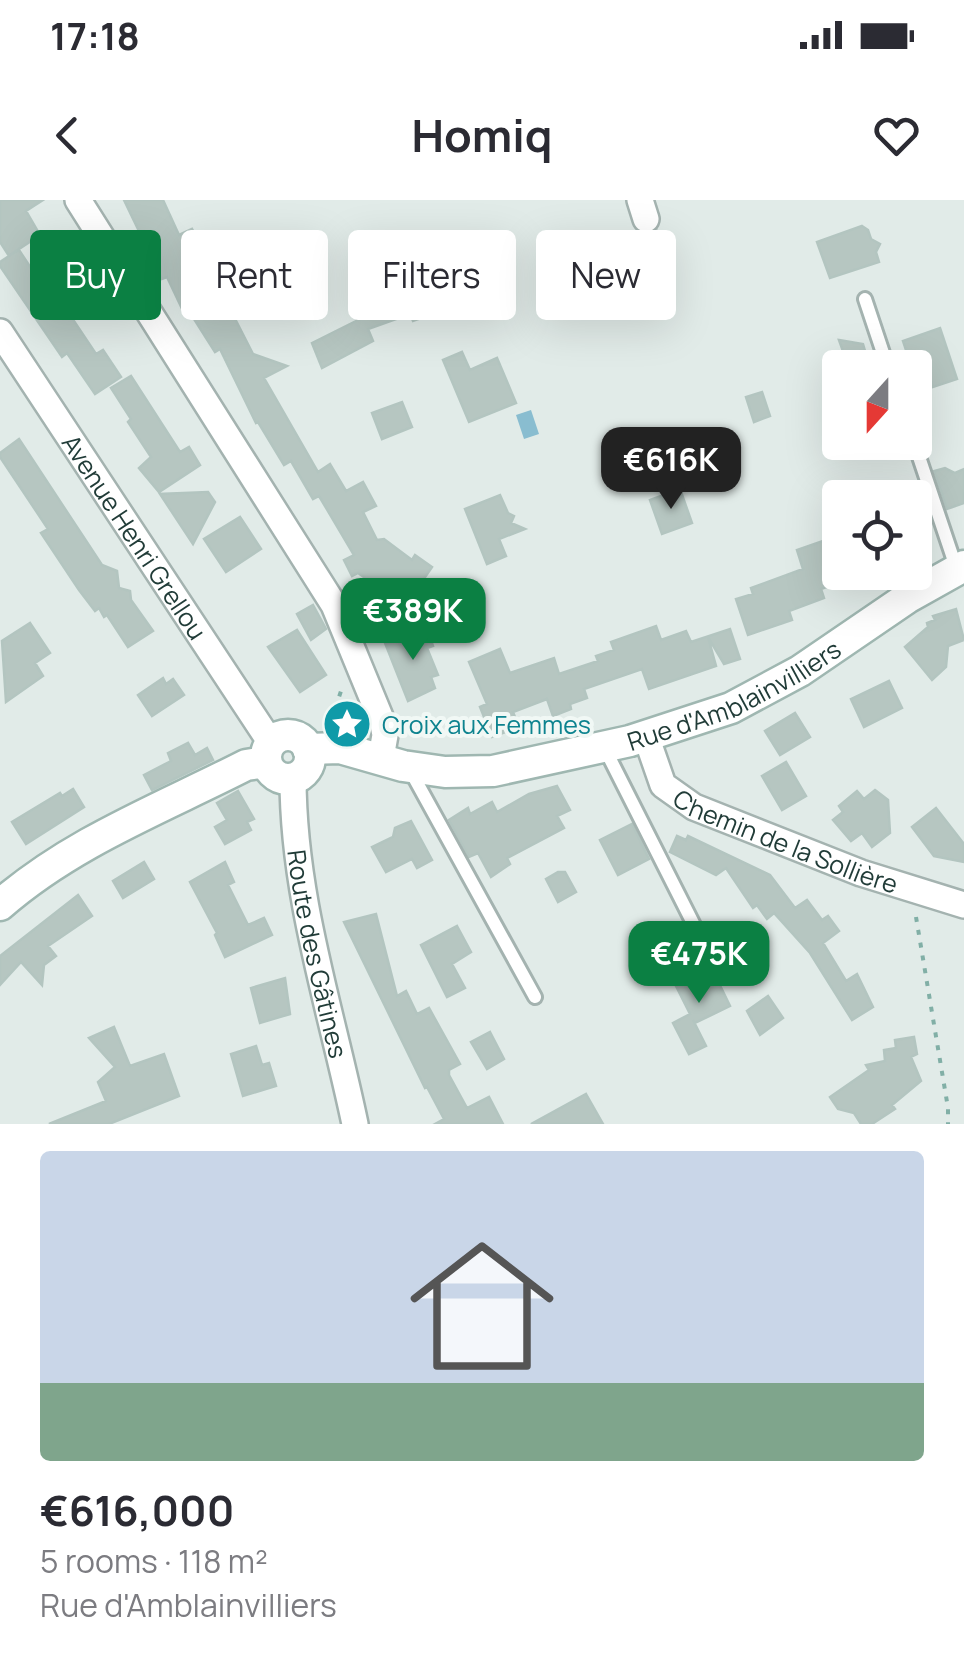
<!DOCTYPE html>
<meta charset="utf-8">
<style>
body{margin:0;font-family:Manrope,sans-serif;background:#f7f7f7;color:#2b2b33;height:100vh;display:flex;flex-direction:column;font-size:38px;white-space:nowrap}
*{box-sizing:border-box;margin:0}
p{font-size:32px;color:#7c7c81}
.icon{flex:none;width:55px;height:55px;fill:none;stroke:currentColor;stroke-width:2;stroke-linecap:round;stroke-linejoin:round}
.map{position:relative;height:924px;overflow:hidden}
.panel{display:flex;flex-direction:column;background:#fff;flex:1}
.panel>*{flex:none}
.top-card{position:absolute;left:30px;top:30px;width:905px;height:90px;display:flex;gap:20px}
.needle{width:65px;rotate:201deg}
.tools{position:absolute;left:822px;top:150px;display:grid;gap:20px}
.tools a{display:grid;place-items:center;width:110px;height:110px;border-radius:10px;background:#fff;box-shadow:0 10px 40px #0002;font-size:50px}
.price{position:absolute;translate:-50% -85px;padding:0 22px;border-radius:20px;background:#0b8043;color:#fff;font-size:32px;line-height:65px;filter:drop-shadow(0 2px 5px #0008)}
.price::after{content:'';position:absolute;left:50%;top:60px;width:30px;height:22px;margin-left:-15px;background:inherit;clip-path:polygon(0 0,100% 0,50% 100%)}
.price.current{background:#222;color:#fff}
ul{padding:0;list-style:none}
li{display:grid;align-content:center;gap:20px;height:530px;padding:0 40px}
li+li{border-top:2px solid #e1e1e2}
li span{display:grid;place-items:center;height:310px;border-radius:10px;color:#555}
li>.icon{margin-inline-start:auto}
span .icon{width:180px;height:180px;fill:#fffc;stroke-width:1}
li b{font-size:42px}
.pill{padding:0 35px;border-radius:10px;background:#fff;box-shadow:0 10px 40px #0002;font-size:35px;line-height:90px}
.pill.current{background:#0b8043;color:#fff}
.status{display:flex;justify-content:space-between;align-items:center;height:70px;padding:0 50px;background:#fff;direction:ltr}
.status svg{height:28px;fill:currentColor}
header{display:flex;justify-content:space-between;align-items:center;height:130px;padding:0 40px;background:#fff;font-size:45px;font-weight:700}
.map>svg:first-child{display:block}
.water{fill:#89bdd0}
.building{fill:#b6c6c1;stroke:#b3c5c0;stroke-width:2.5}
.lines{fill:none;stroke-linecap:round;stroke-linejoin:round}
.lane-casing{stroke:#a4b3b0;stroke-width:18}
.street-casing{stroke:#a4b3b0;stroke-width:30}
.secondary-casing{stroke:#9fb7b1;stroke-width:35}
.path{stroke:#81afa6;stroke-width:4;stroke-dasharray:5 8;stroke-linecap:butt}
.lane{stroke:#fff;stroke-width:12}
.street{stroke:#fff;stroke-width:25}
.secondary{stroke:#fff;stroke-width:30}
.labels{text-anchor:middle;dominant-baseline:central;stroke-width:8;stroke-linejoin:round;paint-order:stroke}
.street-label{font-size:25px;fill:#213c38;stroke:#f1f8f5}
.culture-label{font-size:25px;fill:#0d838f;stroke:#f1f8f5;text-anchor:start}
</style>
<div class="status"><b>17:18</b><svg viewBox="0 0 49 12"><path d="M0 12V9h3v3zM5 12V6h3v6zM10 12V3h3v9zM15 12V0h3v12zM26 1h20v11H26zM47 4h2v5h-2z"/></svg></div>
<header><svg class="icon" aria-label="back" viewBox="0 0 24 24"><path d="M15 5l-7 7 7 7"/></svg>Homiq<svg class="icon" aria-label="heart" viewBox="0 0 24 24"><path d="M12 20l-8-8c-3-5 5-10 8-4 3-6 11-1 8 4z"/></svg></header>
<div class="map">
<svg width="964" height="924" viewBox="0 0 964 924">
<rect width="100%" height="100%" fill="#e1ebe8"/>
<path class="water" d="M531,210L539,234L524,239L516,215Z"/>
<path class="building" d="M0,0H43L26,11L40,35L10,55L19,50L64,118L70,115L96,154L103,150L121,177L95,194L67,153L62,157L0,66V62L9,56L0,42Z
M124,0H163L179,35L192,29L212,67L206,70L226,116L232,113L253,154L287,166L264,178L318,272L330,264L346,291L363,282L376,306L363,312L377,340L384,339L412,360L415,355L432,367L414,393L403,386L394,398L358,373L352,376L344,360L354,355L319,296L313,299L291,261L284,265L258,222L256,223L220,149L215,152L189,111L184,113L167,77L162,79Z
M862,26L868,30L871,39L880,44L876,52L879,62L830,78L817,42Z
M657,31L666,57L624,71L614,40L637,32L650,35Z
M90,53L102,70L84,81L73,63Z
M405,66L409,77L431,87L440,84L451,88L454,97L449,108L413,121L410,114L368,129L373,141L322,168L312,143L392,103L381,74Z
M940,128L957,179L933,187L924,160L911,165L903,141Z
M839,140L863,144L870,168H849Z
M462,152L470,170L497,158L516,203L469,222L443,160Z
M131,176L180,252L189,247L200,265L159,292L139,268L151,257L128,222L131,219L111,188Z
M762,192L770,216L754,222L746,197Z
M402,202L412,227L382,239L372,213Z
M19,239L102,365L117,371L119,388L130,391L131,400L153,431L128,447L107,415L104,417L99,408L95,411L79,390L41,333L48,329L0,257V253Z
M945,268L955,273L964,269V303L947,309L934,271Z
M680,289L692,323L662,334L650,300Z
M208,292L215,302L193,344L160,294Z
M500,295L508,313L514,316L511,323L525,329L499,339L506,356L487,364L465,309Z
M240,317L261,349L226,372L204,339Z
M840,335V371L836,374L840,382L821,389L824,398L789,411L792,420L748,435L736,399L753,394L751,388L803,369L797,350Z
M313,405L326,429L311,440L297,414Z
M956,409L964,440L948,446L946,467L932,480L905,447L928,427L927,423L935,420L933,416Z
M30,423L50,453L35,463L43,476L6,502L2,441Z
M656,426L661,440L686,431L691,442L730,429L740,459L724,464L708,437L716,466L649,489L642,469L584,489L587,498L570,504L571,509L553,516L547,499L513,512L519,527L492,537L480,507L487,504L469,462L500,449L510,473L554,458L559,474L598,461L596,456L614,450L611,442Z
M426,427L433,446L427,448L438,475L431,477L435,488L408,501L385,443Z
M297,430L326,475L300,492L268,447Z
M163,478L166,484L173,479L184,495L152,516L138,495Z
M889,481L902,508L864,527L851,499Z
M795,513L810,537L780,555L765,531Z
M188,543L195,555L207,548L213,560L152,590L144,575L171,561L168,553Z
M786,562L806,596L782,610L762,576Z
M557,586L570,610L557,616L564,628L507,658L510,664L491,677L478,653L469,657L449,620L468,608L470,614L492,602L497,612L529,594Z
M73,589L84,607L26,644L12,622L60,593L62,596Z
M875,590L888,600L890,633L872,647L862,633L851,641L833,620L843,612L839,606L857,591L864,599Z
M238,591L254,619L247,622L251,630L225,644L215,627L227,620L217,603Z
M936,608L964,644V662L934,656L912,627Z
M411,621L432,660L417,668L412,659L386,672L372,647L393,637L395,628Z
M632,624L649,659L618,675L600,640Z
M677,636L686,640L688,636L770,675L795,708L807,700L822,720L828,716L839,731L823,743L846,781L857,774L873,807L852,820L810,753L774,713L767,719L757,705L753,708L726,668L716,675L670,652Z
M144,662L154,679L123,698L113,681Z
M225,662L234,682L228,685L248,725L264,718L272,735L225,757L215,735L217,733L190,682Z
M558,672H565L576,692L558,702L546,679Z
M78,695L92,716L48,746L56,756L44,765L42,785L21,762L0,785V756Z
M376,714L397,796L406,791L417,814L429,808L460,864L449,870V875L467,908L489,897L503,924H435L444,919L427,887L425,888L344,722Z
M457,726L471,752L452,764L465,788L447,797L421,745Z
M711,767L730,806L695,823L693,820L706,846L689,854L673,823L690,814L676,786Z
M285,778L290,814L260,823L251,788Z
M768,796L783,818L760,835L747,811Z
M114,827L130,866L164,854L179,896L109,924H49L106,901L98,882L115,867L89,838Z
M490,832L504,859L487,869L471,842Z
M914,837L917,854L911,857L921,881L892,905L895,909L872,924H861L854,913L838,909L830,897L869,870L866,865L885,861L884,850L896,848L895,840Z
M256,846L262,865L269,863L276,886L243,896L231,854Z
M586,894L603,924H531Z"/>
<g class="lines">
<g class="lane-casing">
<path id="lane" d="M865,99L888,168
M914,242L956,367
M604,547L699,735
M410,570L535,797"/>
</g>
<g class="street-casing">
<g id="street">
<path d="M78,0L334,405L383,524L385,535L381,558"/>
<path d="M640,0L646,19"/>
<path id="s1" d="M0,132L271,543"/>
<path id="s2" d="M646,536L663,585L694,607L861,673L964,705"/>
<path id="s3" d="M293,578C293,697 331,809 355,924"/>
</g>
</g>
<g class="secondary-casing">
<g id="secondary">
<circle cx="288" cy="557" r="22"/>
<path id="s4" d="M308,549L340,548L403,566L445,572L493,571L630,541L731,508L800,471L907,398L964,366"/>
<path d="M0,705C72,642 162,608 246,565L266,562"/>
</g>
</g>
<path class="path" d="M331,521L342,488
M916,717L948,908V924"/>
<use href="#lane" class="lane"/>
<use href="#street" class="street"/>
<use href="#secondary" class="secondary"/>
</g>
<defs>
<g id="sight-disc" transform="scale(2.5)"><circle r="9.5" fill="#0f9aa8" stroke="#f1f8f5"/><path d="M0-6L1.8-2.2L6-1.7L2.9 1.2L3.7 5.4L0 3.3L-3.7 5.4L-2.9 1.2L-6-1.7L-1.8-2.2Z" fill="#fff"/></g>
</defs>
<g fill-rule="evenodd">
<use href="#sight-disc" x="347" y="524"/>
</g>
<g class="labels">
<g class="street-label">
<text stroke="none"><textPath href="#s1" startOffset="245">Avenue Henri Grellou</textPath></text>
<text stroke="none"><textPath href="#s4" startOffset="442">Rue d'Amblainvilliers</textPath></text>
<text stroke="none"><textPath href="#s2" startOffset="188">Chemin de la Sollière</textPath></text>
<text stroke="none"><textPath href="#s3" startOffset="178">Route des Gâtines</textPath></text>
</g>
<g class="culture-label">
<text x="382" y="524">Croix aux Femmes</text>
</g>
</g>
</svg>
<div class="tools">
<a><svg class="needle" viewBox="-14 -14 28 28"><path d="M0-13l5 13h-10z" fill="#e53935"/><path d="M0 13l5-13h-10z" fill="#7c7c81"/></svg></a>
<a><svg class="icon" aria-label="locate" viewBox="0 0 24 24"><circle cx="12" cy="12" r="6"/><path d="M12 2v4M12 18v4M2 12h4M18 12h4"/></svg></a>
</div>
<b class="price current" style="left:671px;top:312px">€616K</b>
<b class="price" style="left:413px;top:463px">€389K</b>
<b class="price" style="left:699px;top:806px">€475K</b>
<div class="top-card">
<a class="pill current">Buy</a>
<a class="pill">Rent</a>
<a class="pill">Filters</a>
<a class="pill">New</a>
</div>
</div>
<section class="panel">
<ul>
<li><span style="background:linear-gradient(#c9d6e8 75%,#7fa58c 0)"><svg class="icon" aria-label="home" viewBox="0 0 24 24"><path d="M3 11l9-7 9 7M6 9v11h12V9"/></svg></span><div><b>€616,000</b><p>5 rooms · 118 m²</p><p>Rue d'Amblainvilliers</p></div></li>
</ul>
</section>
